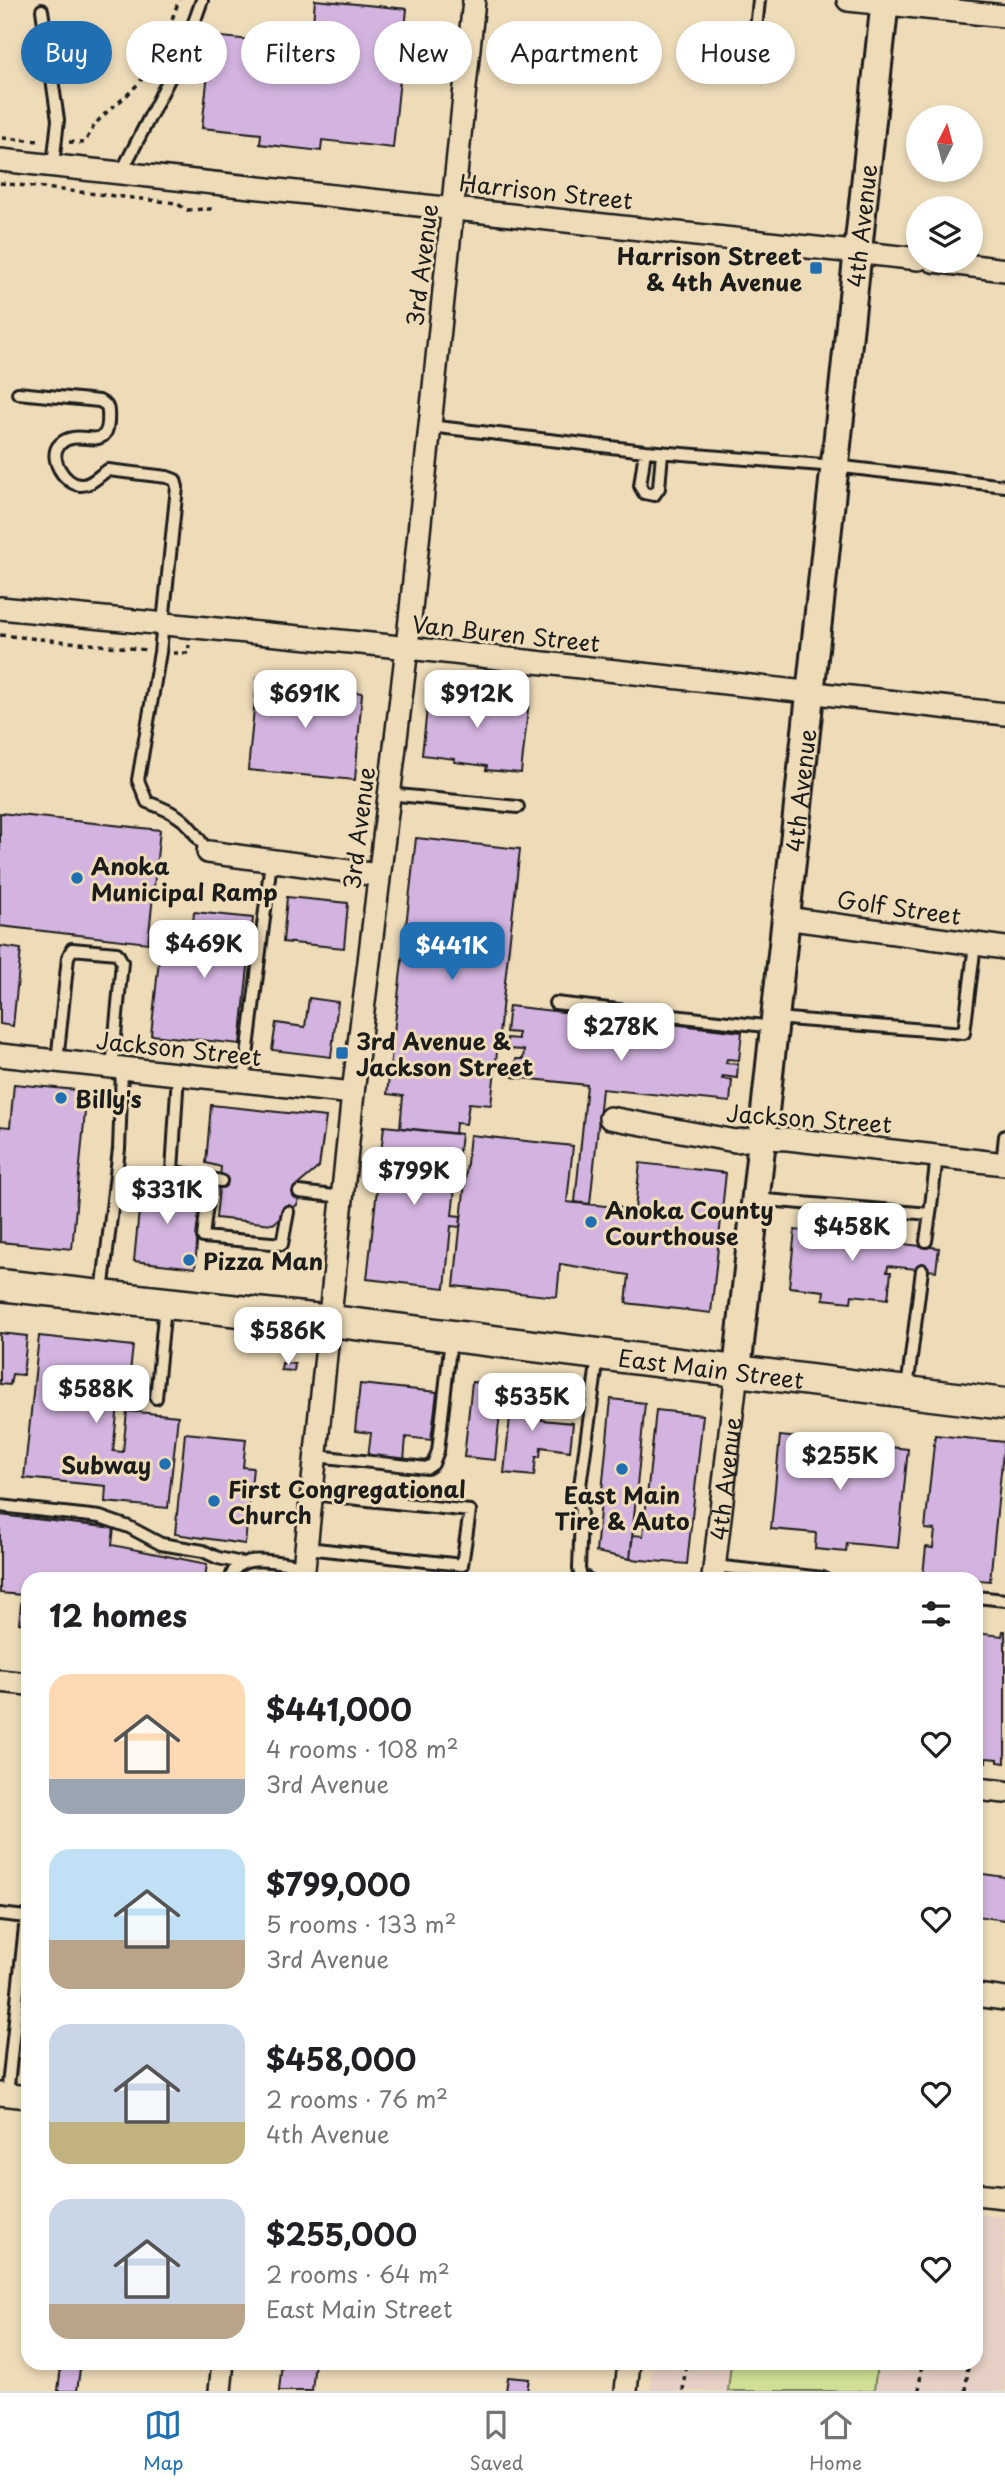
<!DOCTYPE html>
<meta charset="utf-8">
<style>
body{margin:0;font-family:"Playpen Sans",sans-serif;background:#f2f2f2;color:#202124;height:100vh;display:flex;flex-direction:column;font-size:26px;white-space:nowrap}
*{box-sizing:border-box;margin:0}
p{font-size:23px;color:#757577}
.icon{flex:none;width:38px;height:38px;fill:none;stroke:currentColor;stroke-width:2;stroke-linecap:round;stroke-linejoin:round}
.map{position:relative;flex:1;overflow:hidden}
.panel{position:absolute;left:21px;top:1572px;width:962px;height:798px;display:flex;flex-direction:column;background:#fff;border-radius:21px;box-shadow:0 4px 10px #0003}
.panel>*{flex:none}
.banner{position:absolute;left:21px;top:21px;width:964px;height:63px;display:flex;gap:14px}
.needle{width:46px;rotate:6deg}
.buttons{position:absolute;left:906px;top:105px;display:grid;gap:14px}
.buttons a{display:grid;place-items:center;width:77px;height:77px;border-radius:50%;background:#fff;box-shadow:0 4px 10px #0003;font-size:35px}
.price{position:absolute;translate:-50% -60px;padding:0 16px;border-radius:14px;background:#fff;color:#222;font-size:23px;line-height:46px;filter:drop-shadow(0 2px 4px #0008)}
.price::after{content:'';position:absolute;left:50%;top:42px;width:21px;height:16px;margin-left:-10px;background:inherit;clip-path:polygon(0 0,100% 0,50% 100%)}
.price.selected{background:#1f6fb2;color:#fff}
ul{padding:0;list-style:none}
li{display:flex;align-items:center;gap:21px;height:175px;padding:0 28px}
li span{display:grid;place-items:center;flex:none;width:196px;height:140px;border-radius:21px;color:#555}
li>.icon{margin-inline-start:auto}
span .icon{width:84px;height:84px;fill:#fffc;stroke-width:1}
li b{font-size:30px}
h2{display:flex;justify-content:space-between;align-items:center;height:84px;padding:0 28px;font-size:30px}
.tag{padding:0 24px;border-radius:32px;background:#fff;box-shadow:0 4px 10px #0003;font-size:24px;line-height:63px}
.tag.selected{background:#1f6fb2;color:#fff}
.menu{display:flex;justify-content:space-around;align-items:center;height:98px;border-top:2px solid #e0e0e0;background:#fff;font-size:19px;color:#757577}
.menu a{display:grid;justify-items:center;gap:4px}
.menu .selected{color:#1f6fb2}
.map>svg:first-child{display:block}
.built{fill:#e6d0c5}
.pitch{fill:#cfe094;stroke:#767e58;stroke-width:2}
.building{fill:#d3b4e0;stroke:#1c1c1c;stroke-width:2}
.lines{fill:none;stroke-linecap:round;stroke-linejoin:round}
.service-casing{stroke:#1c1c1c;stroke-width:16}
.minor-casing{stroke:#1c1c1c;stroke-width:26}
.tertiary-casing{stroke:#1c1c1c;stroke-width:32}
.secondary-casing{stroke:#1c1c1c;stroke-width:35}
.path{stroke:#1c1c1c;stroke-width:3.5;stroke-dasharray:5 5;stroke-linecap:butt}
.service{stroke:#eedcb9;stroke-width:10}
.minor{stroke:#eedcb9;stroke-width:21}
.tertiary{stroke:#eedcb9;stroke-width:26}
.secondary{stroke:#eedcb9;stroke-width:30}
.poi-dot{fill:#1f6fb2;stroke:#eedcb9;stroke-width:2.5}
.labels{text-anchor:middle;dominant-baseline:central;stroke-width:6;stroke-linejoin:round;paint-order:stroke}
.street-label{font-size:23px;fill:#1c1c1c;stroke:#eedcb9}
.poi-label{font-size:23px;font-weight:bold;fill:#1c1c1c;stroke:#eedcb9;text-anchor:start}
</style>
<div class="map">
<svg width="1005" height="2391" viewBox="0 0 1005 2391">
<rect width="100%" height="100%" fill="#eedcb9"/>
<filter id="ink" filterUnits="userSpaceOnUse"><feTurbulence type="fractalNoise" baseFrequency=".0143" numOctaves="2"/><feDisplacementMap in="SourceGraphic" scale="14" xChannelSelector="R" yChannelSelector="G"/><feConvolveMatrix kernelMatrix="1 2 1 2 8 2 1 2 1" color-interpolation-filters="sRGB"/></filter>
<g filter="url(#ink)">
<path class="built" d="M977,2214L1005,2217V2391H650L652,2363L976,2362Z"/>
<path class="pitch" d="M731,2363V2362L877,2363L874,2391H728Z"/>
<path class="building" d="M315,0L407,9L393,148L322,140L321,151L260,144L261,134L202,128L212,36L311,46Z
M257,678L362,693L355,780L248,770Z
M429,690L529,700L521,773L486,770L487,766L454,762L455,759L422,755Z
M0,813L160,830L148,943L0,926Z
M416,838L520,849L491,1105L469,1103L466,1124L456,1123L455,1134L400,1128L403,1096L387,1094Z
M287,897L348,903L344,948L283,942Z
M194,912L253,918L240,1044L151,1035L162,931L192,934Z
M0,946L21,949L13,1026L0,1024Z
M309,998L338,1002L331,1057L272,1050L276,1023L305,1027Z
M509,1006L742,1032L739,1060L727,1059L726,1063L738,1064L737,1078L723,1076L722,1079L732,1080L730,1102L602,1089L590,1204L575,1202L587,1085L513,1077L516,1059H523L524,1050L506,1049L507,1038L518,1039V1033L506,1032Z
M14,1084L87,1091L72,1249L0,1242V1126L10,1127Z
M211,1105L326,1117L319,1167L300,1183L298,1204L273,1224L216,1218L221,1167L206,1163Z
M384,1126L461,1134L452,1215L461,1216L460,1227L451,1226L445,1288L367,1279Z
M470,1135L573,1146L567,1202L635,1209L640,1163L726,1173L711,1313L626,1303L629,1275L560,1264L557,1297L454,1286Z
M142,1180L162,1182L163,1189L201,1194L195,1268L134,1261Z
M832,1227L856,1230L855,1236L894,1240L893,1243L939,1248L936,1271L888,1266L887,1272H891L888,1299L852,1295L851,1302L823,1299L824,1291L789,1287L795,1230L832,1234Z
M0,1333L27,1336L23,1375L12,1374L10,1385L0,1384Z
M39,1336L133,1346L126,1406L118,1405L113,1451L123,1452L127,1411L178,1416L168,1508L105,1502L106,1486L24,1478Z
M282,1363L295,1364L294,1371L281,1370Z
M472,1382L503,1385L495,1460L464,1457Z
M360,1384L437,1392L431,1440L406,1437L404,1461L368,1457L371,1433L355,1431Z
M513,1390L545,1393L542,1420L573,1423L570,1451L541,1447L540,1457H536L534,1476L504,1473Z
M611,1399L645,1403L630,1559L596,1552Z
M656,1410L703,1415L687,1564L630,1559L633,1535L643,1536Z
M185,1433L246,1439L243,1467L253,1468L245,1544L175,1534Z
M935,1435L1004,1442L990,1581L923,1575L926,1547L933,1548L935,1530L925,1529Z
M780,1436L908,1449L898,1548L847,1543L846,1552L815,1549L816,1533L771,1529Z
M0,1515L114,1528L112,1545L207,1564L205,1578H28V1624L19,1623L22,1595L0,1593Z
M1003,1631H1005V1763L998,1762V1759L986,1758V1762L976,1761V1633L1002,1636Z
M976,1873L1005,1877V1920L976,1916Z
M282,2362H315L312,2391H279Z
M61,2366L80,2369L77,2391H58Z
M508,2377L529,2379L527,2391H506Z"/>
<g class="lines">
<g class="service-casing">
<path id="service" d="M42,10L58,120L53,165
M690,42L754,49L759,0
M122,171L185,48L202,0
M18,393L99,401C105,404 108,405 108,412C111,459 80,425 60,444C47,456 64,484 80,485C91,486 99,475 108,470L167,477L175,480L177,487L160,652L138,780L147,802C183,815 187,821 208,852
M429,426L645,451L835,466L1005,486
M645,451L640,486L644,493L654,495L659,488L662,453
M388,794L518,807
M555,1003L774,1027
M775,1018L964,1033L975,944
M57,1062L68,957L72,949L117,953L122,962L112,1068
M178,1074L172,1171L221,1181
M244,1081L271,861
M1002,1164L1005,1136
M210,1179L203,1237L282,1244L288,1212
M299,1192L343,1197
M755,1199L930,1214L937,1156
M926,1241L930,1214
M102,1293L119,1149L122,1069
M907,1389L922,1270
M156,1398L165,1306
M316,1456L427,1468L433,1464L438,1451L451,1339
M0,1506L100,1517L129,1527L161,1544L203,1551L218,1558L242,1563
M307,1548L462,1565L470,1511L312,1494
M714,1566L823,1578
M231,1578C237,1549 284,1564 304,1566
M586,1578L581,1576L579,1569L581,1514L579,1493L598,1357
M976,1597L1005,1600
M0,1914L26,1917L7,2095"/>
</g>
<g class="minor-casing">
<g id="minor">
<path d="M848,0L1005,16"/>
<path d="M0,160L919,259"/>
<path d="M933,261L1005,270"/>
<path d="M0,608L381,645L1005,714"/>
<path d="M208,852L378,875"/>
<path d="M785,918L1005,948"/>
<path d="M0,1055L353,1093"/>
<path d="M610,1118L735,1141L763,1138L788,1139L1005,1164"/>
<path d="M303,1578L353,1093L407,648L474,0"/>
<path id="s1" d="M713,1578L737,1371"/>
<path d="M0,1681L28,1684"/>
<path d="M976,1789L1005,1792"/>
<path d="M976,1995L1005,1999"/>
<path d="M0,2094L28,2097"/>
<path d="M976,2194L1005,2197"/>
<path d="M220,2391L223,2362"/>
<path d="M626,2391L629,2362"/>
</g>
</g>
<g class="tertiary-casing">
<g id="tertiary">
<path id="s2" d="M737,1371L885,0"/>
</g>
</g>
<g class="secondary-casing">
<g id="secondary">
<path id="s3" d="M0,1285L331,1321L1005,1404"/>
</g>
</g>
<path class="path" d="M3,138L40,141
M69,142L85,143C98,112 115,109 135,87C157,63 168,30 179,0
M0,183L168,202L176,203L187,210L210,209V203
M0,635L148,650
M173,653H188L189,645
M683,2391L686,2362
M919,2391L922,2362
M966,2391L968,2362"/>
<use href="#service" class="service"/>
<use href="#minor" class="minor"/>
<use href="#tertiary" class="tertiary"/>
<use href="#secondary" class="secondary"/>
</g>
</g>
<g class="poi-dot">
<rect x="809" y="261" width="14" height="14" rx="3.5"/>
<circle cx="77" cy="878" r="7"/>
<rect x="335" y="1046" width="14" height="14" rx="3.5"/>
<circle cx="61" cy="1098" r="7"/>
<circle cx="591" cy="1222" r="7"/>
<circle cx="189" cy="1260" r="7"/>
<circle cx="165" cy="1464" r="7"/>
<circle cx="622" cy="1469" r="7"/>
<circle cx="214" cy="1501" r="7"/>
</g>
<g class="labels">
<g class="street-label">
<text transform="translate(546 191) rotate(6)">Harrison Street</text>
<text stroke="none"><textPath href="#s2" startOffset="1152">4th Avenue</textPath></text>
<text transform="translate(421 265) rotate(-83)">3rd Avenue</text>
<text transform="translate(506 633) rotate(6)">Van Buren Street</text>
<text stroke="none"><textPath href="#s2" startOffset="584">4th Avenue</textPath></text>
<text transform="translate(358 828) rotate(-83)">3rd Avenue</text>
<text transform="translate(899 907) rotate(8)">Golf Street</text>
<text transform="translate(179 1048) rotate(6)">Jackson Street</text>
<text transform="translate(809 1118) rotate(4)">Jackson Street</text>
<text stroke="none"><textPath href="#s3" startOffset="716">East Main Street</textPath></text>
<text stroke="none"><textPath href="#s1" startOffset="100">4th Avenue</textPath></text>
</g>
<g class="poi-label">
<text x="802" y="255" text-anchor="end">Harrison Street<tspan x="802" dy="26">&amp; 4th Avenue</tspan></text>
<text x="91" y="865">Anoka<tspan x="91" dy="26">Municipal Ramp</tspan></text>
<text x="356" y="1040">3rd Avenue &amp;<tspan x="356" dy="26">Jackson Street</tspan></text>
<text x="75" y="1098">Billy's</text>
<text x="605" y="1209">Anoka County<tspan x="605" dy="26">Courthouse</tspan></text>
<text x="203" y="1260">Pizza Man</text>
<text x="151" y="1464" text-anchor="end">Subway</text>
<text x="228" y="1488">First Congregational<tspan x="228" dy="26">Church</tspan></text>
<text x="622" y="1494" text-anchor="middle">East Main<tspan x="622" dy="26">Tire &amp; Auto</tspan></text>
</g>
</g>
</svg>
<div class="buttons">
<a><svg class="needle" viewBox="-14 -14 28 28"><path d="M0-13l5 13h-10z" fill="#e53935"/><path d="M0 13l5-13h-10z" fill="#757577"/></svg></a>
<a><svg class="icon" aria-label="layers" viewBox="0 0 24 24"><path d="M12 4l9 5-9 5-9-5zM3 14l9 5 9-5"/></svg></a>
</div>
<b class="price" style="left:305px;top:730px">$691K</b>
<b class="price" style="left:477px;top:730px">$912K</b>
<b class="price" style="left:204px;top:980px">$469K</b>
<b class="price selected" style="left:452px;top:982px">$441K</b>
<b class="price" style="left:621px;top:1063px">$278K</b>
<b class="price" style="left:414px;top:1207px">$799K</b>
<b class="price" style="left:167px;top:1226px">$331K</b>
<b class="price" style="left:852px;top:1263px">$458K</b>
<b class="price" style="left:288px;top:1367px">$586K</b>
<b class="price" style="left:96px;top:1425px">$588K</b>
<b class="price" style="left:532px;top:1433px">$535K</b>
<b class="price" style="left:840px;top:1492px">$255K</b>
<div class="banner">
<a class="tag selected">Buy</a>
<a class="tag">Rent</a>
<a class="tag">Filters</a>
<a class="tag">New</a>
<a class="tag">Apartment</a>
<a class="tag">House</a>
</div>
<section class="panel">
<h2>12 homes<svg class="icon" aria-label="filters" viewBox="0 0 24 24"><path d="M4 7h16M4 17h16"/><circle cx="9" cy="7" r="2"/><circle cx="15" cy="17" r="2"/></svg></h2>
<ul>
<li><span style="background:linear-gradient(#ffd9b3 75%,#9aa5b1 0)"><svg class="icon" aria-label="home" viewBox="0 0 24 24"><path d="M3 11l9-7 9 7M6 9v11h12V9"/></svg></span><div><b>$441,000</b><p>4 rooms · 108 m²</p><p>3rd Avenue</p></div><svg class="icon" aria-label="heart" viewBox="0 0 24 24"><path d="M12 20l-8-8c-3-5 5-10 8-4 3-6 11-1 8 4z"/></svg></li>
<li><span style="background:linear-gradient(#bfe0f5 65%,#b9a48a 0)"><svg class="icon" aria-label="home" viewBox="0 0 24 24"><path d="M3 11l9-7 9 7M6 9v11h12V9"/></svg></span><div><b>$799,000</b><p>5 rooms · 133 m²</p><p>3rd Avenue</p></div><svg class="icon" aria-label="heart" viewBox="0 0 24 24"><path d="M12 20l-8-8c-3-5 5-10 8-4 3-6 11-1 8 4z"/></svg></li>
<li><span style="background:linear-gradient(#c9d6e8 70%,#c2b280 0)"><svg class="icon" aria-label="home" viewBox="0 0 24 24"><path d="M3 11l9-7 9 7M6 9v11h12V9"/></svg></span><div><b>$458,000</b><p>2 rooms · 76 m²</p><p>4th Avenue</p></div><svg class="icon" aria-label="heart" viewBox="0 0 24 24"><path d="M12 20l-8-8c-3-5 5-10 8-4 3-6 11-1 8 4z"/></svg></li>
<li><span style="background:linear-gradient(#c9d6e8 75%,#b9a48a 0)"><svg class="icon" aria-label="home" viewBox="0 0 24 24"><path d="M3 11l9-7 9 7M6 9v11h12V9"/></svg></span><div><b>$255,000</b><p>2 rooms · 64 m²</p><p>East Main Street</p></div><svg class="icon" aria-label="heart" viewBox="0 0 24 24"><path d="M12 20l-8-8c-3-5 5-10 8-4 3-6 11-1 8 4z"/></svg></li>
</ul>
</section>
</div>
<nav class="menu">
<a class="selected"><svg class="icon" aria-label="map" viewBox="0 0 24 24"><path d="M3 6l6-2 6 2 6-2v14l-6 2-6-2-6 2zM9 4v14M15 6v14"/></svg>Map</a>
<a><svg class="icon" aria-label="saved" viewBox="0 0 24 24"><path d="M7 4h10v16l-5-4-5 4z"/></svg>Saved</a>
<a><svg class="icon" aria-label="home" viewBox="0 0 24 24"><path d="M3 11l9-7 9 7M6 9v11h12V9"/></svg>Home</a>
</nav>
